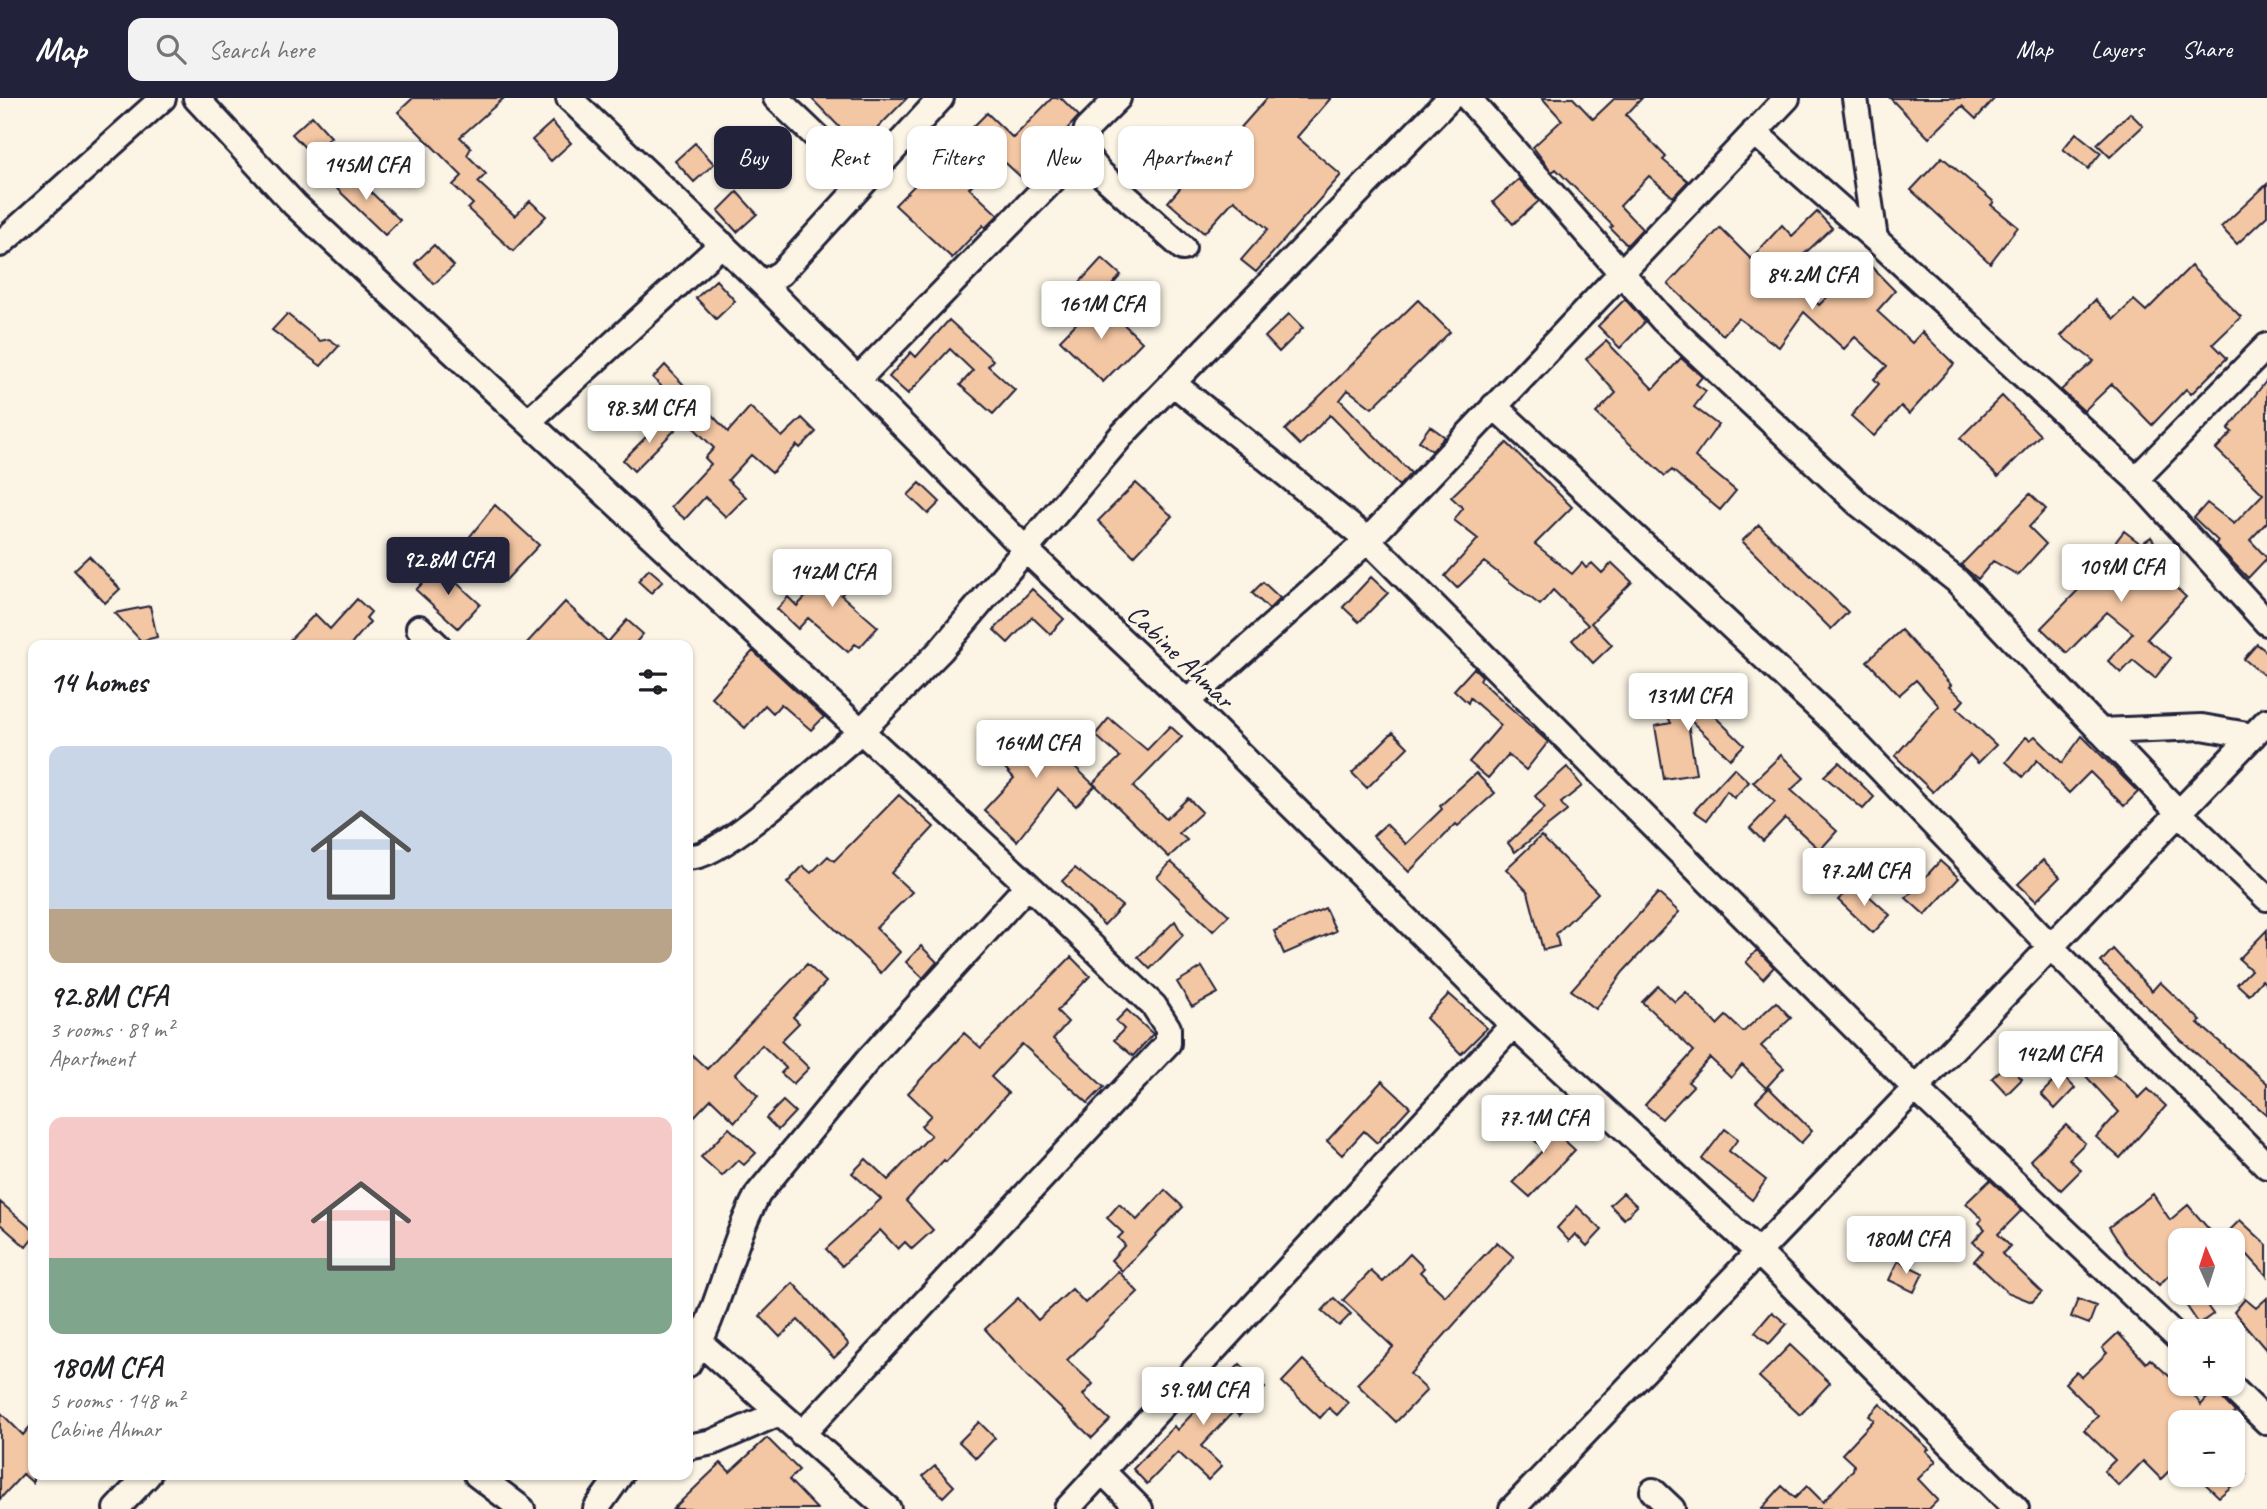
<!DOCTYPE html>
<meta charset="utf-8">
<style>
body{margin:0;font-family:Caveat,sans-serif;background:#f2f2f2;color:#202124;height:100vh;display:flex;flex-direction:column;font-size:26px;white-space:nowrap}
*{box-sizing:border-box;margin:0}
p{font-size:23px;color:#757577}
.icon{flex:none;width:38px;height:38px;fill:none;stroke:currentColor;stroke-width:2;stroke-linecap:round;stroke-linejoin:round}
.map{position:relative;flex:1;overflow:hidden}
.sheet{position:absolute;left:28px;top:542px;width:665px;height:840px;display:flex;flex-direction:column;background:#fff;border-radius:14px;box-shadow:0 2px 5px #0004}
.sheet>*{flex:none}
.hud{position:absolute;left:714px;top:28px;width:665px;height:63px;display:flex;gap:14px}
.needle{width:46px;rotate:357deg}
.controls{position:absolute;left:2168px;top:1130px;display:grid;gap:14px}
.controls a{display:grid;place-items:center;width:77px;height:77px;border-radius:14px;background:#fff;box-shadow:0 2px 5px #0004;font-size:35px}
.price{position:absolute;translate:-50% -60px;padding:0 16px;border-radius:7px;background:#fff;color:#222;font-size:23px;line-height:46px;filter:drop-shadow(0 2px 4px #0008)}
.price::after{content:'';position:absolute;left:50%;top:42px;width:21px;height:16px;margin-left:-10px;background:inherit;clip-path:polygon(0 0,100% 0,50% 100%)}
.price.on{background:#22223b;color:#fff}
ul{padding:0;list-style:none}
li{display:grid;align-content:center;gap:14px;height:371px;padding:0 21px}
li span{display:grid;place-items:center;height:217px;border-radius:14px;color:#555}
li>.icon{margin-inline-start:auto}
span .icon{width:126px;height:126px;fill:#fffc;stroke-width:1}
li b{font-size:30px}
h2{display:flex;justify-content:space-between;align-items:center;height:84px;padding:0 21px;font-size:30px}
.pill{padding:0 24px;border-radius:14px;background:#fff;box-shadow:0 2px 5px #0004;font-size:24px;line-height:63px}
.pill.on{background:#22223b;color:#fff}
header{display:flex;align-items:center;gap:42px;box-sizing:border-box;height:98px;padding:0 35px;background:#22223b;color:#fff}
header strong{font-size:33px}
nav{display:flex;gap:38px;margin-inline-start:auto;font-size:24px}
.search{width:490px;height:63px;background:#f2f2f2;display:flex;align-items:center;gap:18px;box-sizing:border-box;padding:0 24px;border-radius:14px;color:#757577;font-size:26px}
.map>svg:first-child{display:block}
.building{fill:#f4c7a4;stroke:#22223b;stroke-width:2}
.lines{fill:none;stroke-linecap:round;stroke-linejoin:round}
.minor-casing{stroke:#22223b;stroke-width:30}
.minor{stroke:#fcf5e5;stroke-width:24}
.labels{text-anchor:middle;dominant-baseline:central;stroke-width:6;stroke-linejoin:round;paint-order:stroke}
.street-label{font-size:28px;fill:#22223b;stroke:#fcf5e5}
</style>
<header>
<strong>Map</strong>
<div class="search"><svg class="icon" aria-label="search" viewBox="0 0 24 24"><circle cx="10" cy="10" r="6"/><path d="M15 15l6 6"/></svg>Search here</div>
<nav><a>Map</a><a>Layers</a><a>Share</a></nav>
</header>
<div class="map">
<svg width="2267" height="1411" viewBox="0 0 2267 1411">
<rect width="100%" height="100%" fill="#fcf5e5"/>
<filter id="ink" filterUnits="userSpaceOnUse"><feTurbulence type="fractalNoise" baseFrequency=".0143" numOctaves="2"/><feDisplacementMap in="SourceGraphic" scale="14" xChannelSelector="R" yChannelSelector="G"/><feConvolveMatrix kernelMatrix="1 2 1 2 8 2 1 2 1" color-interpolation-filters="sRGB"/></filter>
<g filter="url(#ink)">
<path class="building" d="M413,0H504L460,39L471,50L467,57L486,76L478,84L515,118L530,103L546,118L513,153L468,111L473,106L453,87L462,78L398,14Z
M811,0H907L859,49Z
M1052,0H1061L1079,18L1022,80L999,59L969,90L998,117L985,130L983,127L952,160L895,107L987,15L1013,40Z
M1267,0H1331L1297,39L1341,77L1256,174L1241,162L1268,131L1234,102L1204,135L1168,104L1201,66L1205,70Z
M1542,0H1573L1593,21L1615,0H1642L1626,17L1666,59L1663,62L1688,83L1673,99L1649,78L1620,108L1642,131L1627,147L1610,130L1613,128L1556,71L1552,74L1533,49L1562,22Z
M1890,0H1995L1976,21L1962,8L1929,40Z
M2130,15L2143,28L2110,59L2097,46Z
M312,18L331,39L312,57L292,36Z
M552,24L571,45L551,63L532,42Z
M1162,32L1181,48L1142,86L1127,71Z
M2076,35L2101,55L2088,71L2063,51Z
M695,45L714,66L694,84L675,63Z
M1942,59L1994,104L1991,107L2018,129L1990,165L1911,92Z
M347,71L400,122L385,137L332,86Z
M1519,81L1539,103L1513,126L1493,104Z
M2267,86V118L2237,146L2221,129Z
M737,94L757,116L737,134L718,113Z
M1817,114L1832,130L1786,173L1819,207L1848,179L1845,177L1861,158L1895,193L1877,213L1912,245L1922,234L1954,266L1909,316L1901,308L1874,338L1851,318L1879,286L1874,281L1887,268L1855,239L1844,251L1804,214L1779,249L1738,220L1723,237L1668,186L1720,130L1751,161L1782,127L1792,138Z
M434,147L454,168L434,186L415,165Z
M1102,160L1121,177L1099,202L1080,184Z
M2191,168L2241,219L2213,246L2227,260L2191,296L2186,291L2152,327L2112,286L2084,313L2061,292L2094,263L2061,238L2095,202L2114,221L2134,202L2146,213Z
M716,182L735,203L716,221L696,200Z
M1625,201L1645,224L1620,250L1598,228Z
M1099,202L1142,244L1103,284L1060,242Z
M1418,202L1450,234L1372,310L1348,292L1340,302L1411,375L1399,388L1330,317L1300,347L1285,332Z
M287,216L320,243L329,241L339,248L321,268L272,232Z
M1289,216L1303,230L1279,254L1265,239Z
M949,222L993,262L988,268L1015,292L993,316L960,287L973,273L950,251L908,296L889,279L911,254L916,259Z
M1606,243L1653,291L1681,260L1702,279L1696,286L1706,293L1694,309L1718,327L1695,359L1736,393L1720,412L1672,372L1665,378L1596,315L1616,295L1586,261Z
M665,267L728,334L750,309L782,339L802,320L816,334L800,350L797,347L772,375L751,357L728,382L746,399L726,419L705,399L685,421L671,409L711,366L705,360L714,350L662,298L666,293L653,280Z
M2267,282V424L2250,442L2267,460L2248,480L2215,446L2218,443L2194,420L2207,405L2234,426L2263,396L2216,351L2232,334L2228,331Z
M2002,298L2040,337L1998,379L1960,340Z
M664,321L675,332L634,373L623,362Z
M1430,328L1445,339L1432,353L1419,343Z
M1507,345L1572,409L1535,446L1572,476L1582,465L1586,470L1592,465L1602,475L1612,465L1632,484L1591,525L1612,547L1593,565L1572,542L1588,527L1553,492L1540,507L1484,464L1457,490L1445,478L1478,441L1454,422L1463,410L1451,399Z
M920,385L940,404L928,416L908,397Z
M1136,385L1172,418L1134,458L1098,423Z
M2030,396L2046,411L2029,429L2046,446L2018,477L1993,463L1978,481L1961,467Z
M495,407L539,447L505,483L464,446Z
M1759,427L1848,514L1831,531L1742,443Z
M2124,433L2141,446L2151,439L2161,454L2147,463L2186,499L2147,541L2171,560L2155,580L2133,562L2121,575L2108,563L2133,535L2107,514L2067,555L2041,530L2086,484L2082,480L2101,463Z
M89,458L120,491L105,505L74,472Z
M841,461L859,478L841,497L878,529L860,549L855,546L848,554L808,520L798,531L777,511L788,499L797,508Z
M438,468L480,506L458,530L416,492Z
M649,471L663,483L651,495L638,483Z
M1371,479L1388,495L1359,524L1343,509Z
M1263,484L1280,500L1269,511L1252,495Z
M1032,491L1064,521L1050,536L1032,519L1008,545L994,532Z
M357,501L371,514L366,520L370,524L350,548H284L315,516L330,531Z
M565,504L608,544L627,522L643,536L633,548H524Z
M150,508L157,539L141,543L115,515Z
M1901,532L1951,587L1949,589L1964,602L1957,610L1996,647L1978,665L1970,657L1933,694L1895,658L1939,608L1916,582L1899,597L1867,563Z
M2257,546L2267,554V580L2244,561Z
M753,553L824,619L811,632L781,606L773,615L765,607L745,630L711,599Z
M1474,570L1482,578L1480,582L1548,644L1526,672L1508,657L1488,680L1469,664L1501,627L1470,600L1468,605L1454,592Z
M1682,585L1698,616L1705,609L1744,647L1730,661L1687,619L1696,676L1664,681L1655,628L1671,625L1657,597Z
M1109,620L1147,652L1170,628L1182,639L1133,689L1166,721L1188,700L1202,714L1179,735L1187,742L1169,759L1093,685L1120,659L1095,637Z
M1035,627L1047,641L1059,632L1077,653L1067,661L1095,688L1076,708L1058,691L1017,743L984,712L1014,680L996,660Z
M1393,634L1408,649L1367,690L1352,675Z
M2035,638L2062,665L2082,638L2138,694L2124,708L2090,674L2069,695L2037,662L2023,679L2006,664L2026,639L2030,642Z
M1781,657L1804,680L1791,692L1837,733L1820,752L1785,720L1763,743L1750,730L1775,704L1753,684Z
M1839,664L1874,699L1863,711L1824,678Z
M1567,669L1582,688L1561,705L1567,713L1515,754L1508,745L1545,710L1535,698Z
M1734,670L1749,684L1734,700L1727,693L1707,722L1694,713Z
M1476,675L1495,695L1458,728L1456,726L1409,774L1373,738L1386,726L1406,746L1442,711L1440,708Z
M899,697L934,729L891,775L912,794L876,830L900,854L881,875L787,785L803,768L811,775L828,758L834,763Z
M1541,738L1598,795L1556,836L1559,848L1543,852L1528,794L1506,771Z
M2043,762L2060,779L2036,803L2018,786Z
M1940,763L1959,780L1925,817L1906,800Z
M1171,764L1229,817L1213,833L1157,779Z
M1075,770L1122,808L1104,827L1062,783Z
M1855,785L1890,817L1873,835L1838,802Z
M1658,795L1679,814L1623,874L1596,911L1571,892Z
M1325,810L1336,833L1284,856L1274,833Z
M1175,823L1183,837L1150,871L1138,859Z
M2267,832V887L2262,882L2249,897L2237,886L2251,872L2239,861Z
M921,848L937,864L923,880L906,864Z
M2113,851L2152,893L2160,884L2201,923L2198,925L2267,985V1017L2181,942L2101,864Z
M1757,852L1774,869L1763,881L1746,864Z
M1071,859L1090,878L1057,913L1068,924L1053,941L1104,989L1088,1005L1022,946L991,979L1008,995L946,1064L944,1062L906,1103L933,1132L912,1151L905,1144L898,1151L880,1132L842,1168L826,1151L881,1101L852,1075L866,1061L888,1082L931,1037L921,1028L931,1017L908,995L964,935L981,950Z
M807,866L826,884L793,919L799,925L781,943L809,970L793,986L781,975L786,970L762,947L735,976L758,998L735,1024L711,1001L688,1025V953L707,971Z
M1202,869L1218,895L1192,909L1177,884Z
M1658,888L1675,904L1686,894L1717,927L1726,918L1743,934L1776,904L1791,920L1761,948L1784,970L1766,990L1742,967L1731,980L1710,960L1688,984L1693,988L1662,1021L1645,1007L1694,953L1642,904Z
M1449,896L1487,930L1461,956L1426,920Z
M1127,912L1153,936L1133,958L1114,942L1124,931L1116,923Z
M2093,963L2125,985L2139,1000L2148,991L2166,1008L2120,1060L2096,1039L2119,1014L2083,975Z
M2007,966L2022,981L2007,996L1992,980Z
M2061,976L2075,990L2055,1011L2041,996Z
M1382,983L1410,1009L1377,1045L1364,1033L1342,1057L1327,1043Z
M1769,990L1812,1033L1801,1045L1756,1003Z
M783,1003L795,1014L778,1032L766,1020Z
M1535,1015L1575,1052L1530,1099L1513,1084L1544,1051L1521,1030Z
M2066,1027L2085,1045L2069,1061L2081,1072L2061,1092L2030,1062Z
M729,1030L756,1055L744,1067L738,1062L722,1078L701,1059Z
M1725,1031L1738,1041L1729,1053L1766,1082L1752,1102L1702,1061Z
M1990,1082L2022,1112L1998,1136L2010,1148L2002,1156L2042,1194L2032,1204L2007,1194L1974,1163L1983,1153L1973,1144L1985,1131L1979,1125L1982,1121L1966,1105Z
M1165,1092L1183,1109L1122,1173L1111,1162L1125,1147L1118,1140L1123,1135L1107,1120L1119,1106L1137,1122Z
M1623,1095L1637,1108L1624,1121L1610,1107Z
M2153,1096L2170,1122L2188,1107L2219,1143H2180V1166L2159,1187L2126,1155L2109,1129Z
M0,1104L33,1132V1140L26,1149L0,1126Z
M1577,1108L1602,1132L1587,1148L1575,1136L1569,1143L1557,1130Z
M2240,1122L2267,1147V1178L2245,1154L2241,1158L2233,1150V1143L2222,1140Z
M1497,1144L1514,1159L1410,1276L1427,1292L1396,1324L1357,1286L1393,1249L1343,1202L1371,1173L1383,1184L1410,1156L1424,1170L1420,1174L1445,1198Z
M1898,1163L1923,1175L1914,1194L1889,1182Z
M1118,1173L1138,1194L1067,1262L1093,1286L1083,1297L1110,1322L1092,1340L1027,1278L985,1231L1018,1200L1038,1222L1072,1191L1085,1205Z
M793,1185L847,1244L848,1247L834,1260L798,1222L780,1239L760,1218Z
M2178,1195H2198L2213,1216L2199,1226Z
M1334,1200L1351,1216L1339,1228L1322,1213Z
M2267,1200V1253L2234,1214L2245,1201L2256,1210Z
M2078,1201L2096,1208L2089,1226L2071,1219Z
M1772,1214L1787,1226L1769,1246L1755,1234Z
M2118,1235L2146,1265L2150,1261L2188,1295L2190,1292L2201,1307L2214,1292L2235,1314L2225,1325H2180V1362L2161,1381L2143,1363L2119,1388L2104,1373L2115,1362L2084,1332L2098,1318L2065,1285L2076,1274L2082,1279L2107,1255L2102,1250Z
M1790,1247L1830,1285L1800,1317L1759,1279Z
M1303,1262L1348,1305L1337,1317L1329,1310L1320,1320L1282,1284Z
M1240,1266L1265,1290L1239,1318L1234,1313L1201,1348L1222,1368L1208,1382L1178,1354L1147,1386L1133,1371L1174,1328L1177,1332Z
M1880,1306L1929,1351L1926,1353L1936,1363L1918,1381L1938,1402L1929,1411H1761L1782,1388L1795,1400L1807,1388L1823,1404L1853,1372L1854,1367L1842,1356L1874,1322L1869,1318Z
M0,1314L23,1337L33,1325V1385L23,1376L0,1401Z
M979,1324L995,1340L976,1360L959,1344Z
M767,1340L799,1372L789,1382L817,1411H673L721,1365L730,1374Z
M935,1368L954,1388L943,1399L923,1378Z
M2196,1377H2245L2219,1399Z"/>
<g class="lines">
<g class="minor-casing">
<path id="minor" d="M196,0L295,107L861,633C834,655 715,767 688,758
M569,0L763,186L1026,452L1187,604L1513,927L1758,1154L2016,1411
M776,0L863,83
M1118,0L1087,31L1082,52L1100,75L1183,150
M1468,0L1663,222L1859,406L1956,482L2179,715L2267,800
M1855,0L1875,141L2136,381
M1754,34L1875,141
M0,146L163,0
M763,186L781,175L941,0
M2267,248L2136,381L2267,525
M861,283L866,273L1082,52
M1174,286L1368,442L1915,990L2180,1242
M1494,308L1849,638L2051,849L2267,1068
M529,323L722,146
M419,530L438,548
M1187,604L1368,442L1787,0
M2100,633L2202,629L2253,638
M688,1234L888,1411
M688,1266C720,1213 729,1149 758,1096L868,962L1028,787L861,633L941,552L1122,337L1450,0
M2228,1286L2267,1324
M802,1336L1168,945V930L1154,908L1028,787
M688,1349L713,1344L779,1315
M1102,1373L1140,1411
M477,1377L522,1411
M1653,1393L1672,1411
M116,1411L148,1377
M596,1411L620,1377
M1067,1411L1513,927
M1512,1411L2267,623"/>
</g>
<use href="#minor" class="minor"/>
</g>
</g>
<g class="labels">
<g class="street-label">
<text transform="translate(1181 558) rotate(44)">Cabine Ahmar</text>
</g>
</g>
</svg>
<div class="controls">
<a><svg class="needle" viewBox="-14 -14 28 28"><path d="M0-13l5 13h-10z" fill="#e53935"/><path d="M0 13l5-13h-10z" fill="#757577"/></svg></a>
<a>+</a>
<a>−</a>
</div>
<b class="price" style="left:366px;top:104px">145M CFA</b>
<b class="price" style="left:1812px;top:214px">84.2M CFA</b>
<b class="price" style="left:1101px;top:243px">161M CFA</b>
<b class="price" style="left:649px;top:347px">98.3M CFA</b>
<b class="price on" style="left:448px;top:499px">92.8M CFA</b>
<b class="price" style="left:2121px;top:506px">109M CFA</b>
<b class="price" style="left:832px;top:511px">142M CFA</b>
<b class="price" style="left:1688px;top:635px">131M CFA</b>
<b class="price" style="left:1036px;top:682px">164M CFA</b>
<b class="price" style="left:1864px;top:810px">97.2M CFA</b>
<b class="price" style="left:2058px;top:993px">142M CFA</b>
<b class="price" style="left:1543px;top:1057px">77.1M CFA</b>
<b class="price" style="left:1906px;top:1178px">180M CFA</b>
<b class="price" style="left:1203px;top:1329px">59.9M CFA</b>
<div class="hud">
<a class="pill on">Buy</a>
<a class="pill">Rent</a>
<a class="pill">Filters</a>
<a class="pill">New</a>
<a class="pill">Apartment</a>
</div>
<section class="sheet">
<h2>14 homes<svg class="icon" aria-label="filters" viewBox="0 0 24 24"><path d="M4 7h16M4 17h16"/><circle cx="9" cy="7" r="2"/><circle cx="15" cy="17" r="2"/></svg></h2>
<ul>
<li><span style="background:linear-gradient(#c9d6e8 75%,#b9a48a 0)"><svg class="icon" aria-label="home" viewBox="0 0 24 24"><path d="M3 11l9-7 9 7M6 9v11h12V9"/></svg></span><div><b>92.8M CFA</b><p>3 rooms · 89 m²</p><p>Apartment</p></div></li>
<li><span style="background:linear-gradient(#f6c9c9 65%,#7fa58c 0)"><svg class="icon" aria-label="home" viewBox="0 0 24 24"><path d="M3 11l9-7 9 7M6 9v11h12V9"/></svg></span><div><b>180M CFA</b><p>5 rooms · 148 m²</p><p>Cabine Ahmar</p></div></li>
</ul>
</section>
</div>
